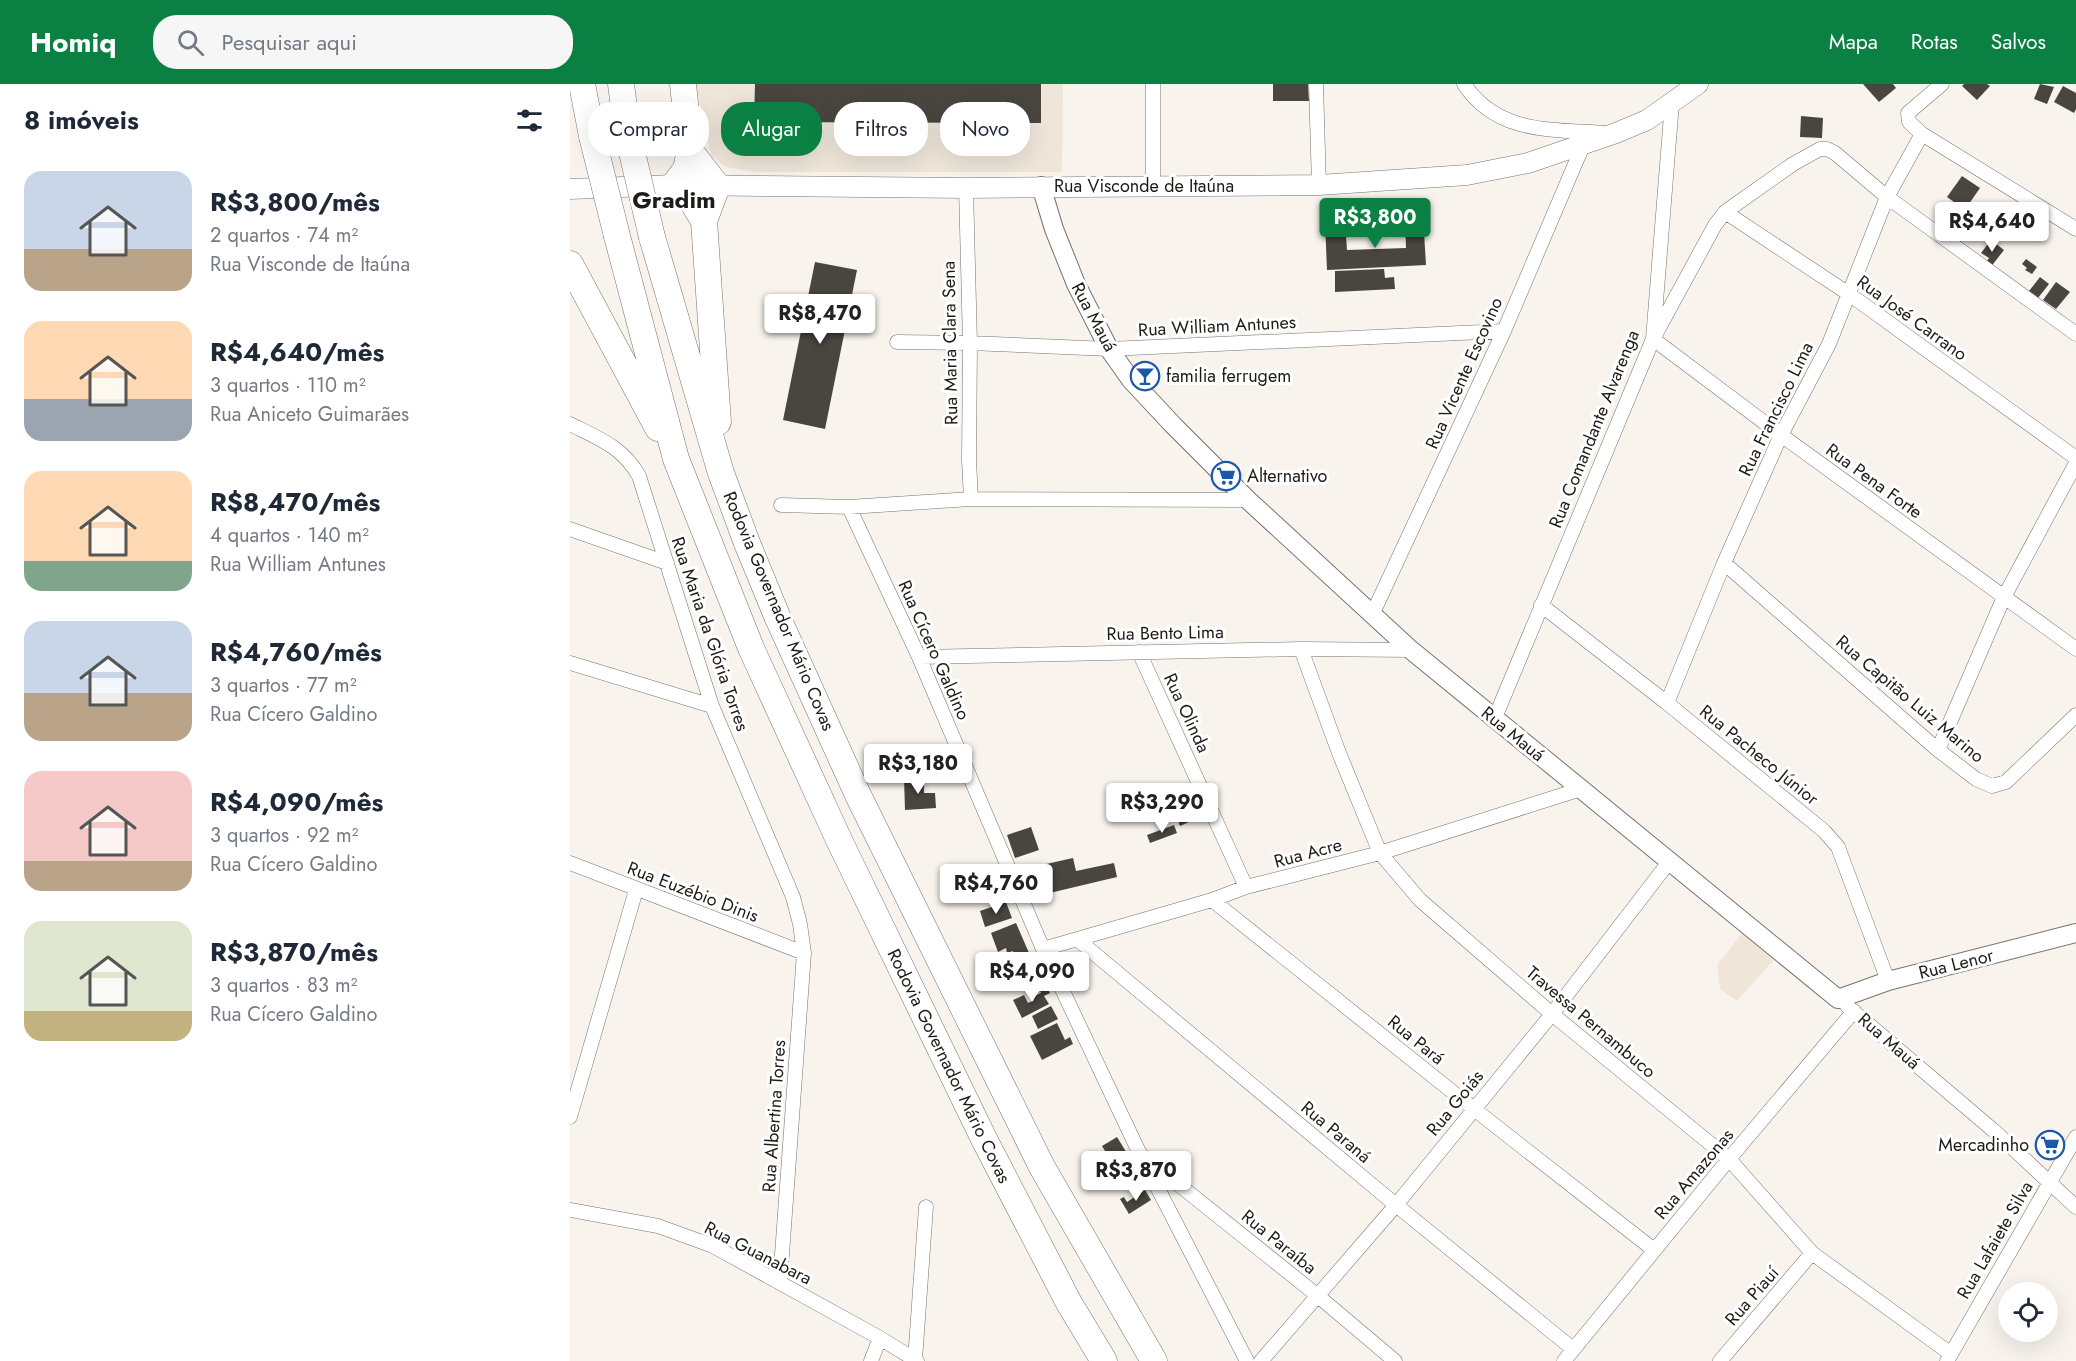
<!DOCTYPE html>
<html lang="pt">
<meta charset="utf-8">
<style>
body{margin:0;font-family:Jost,sans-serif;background:#f6f6f7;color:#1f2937;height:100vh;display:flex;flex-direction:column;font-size:22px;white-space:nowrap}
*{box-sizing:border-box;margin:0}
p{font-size:20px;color:#747a83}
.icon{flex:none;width:33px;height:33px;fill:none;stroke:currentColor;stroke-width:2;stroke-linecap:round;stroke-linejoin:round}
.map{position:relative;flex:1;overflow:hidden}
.drawer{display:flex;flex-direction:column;background:#fff;width:570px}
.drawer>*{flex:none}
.banner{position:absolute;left:18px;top:18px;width:570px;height:54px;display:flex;gap:12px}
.tools{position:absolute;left:1428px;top:1198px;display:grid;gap:12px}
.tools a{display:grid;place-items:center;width:60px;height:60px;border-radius:50%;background:#fff;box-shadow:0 6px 24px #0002;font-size:30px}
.price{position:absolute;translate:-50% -51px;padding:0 14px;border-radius:6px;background:#fff;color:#222;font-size:20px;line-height:39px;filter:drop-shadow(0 2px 3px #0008)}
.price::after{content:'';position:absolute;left:50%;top:36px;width:18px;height:14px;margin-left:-9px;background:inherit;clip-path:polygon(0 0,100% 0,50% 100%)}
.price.current{background:#0b8043;color:#fff}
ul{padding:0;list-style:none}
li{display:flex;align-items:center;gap:18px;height:150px;padding:0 24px}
li span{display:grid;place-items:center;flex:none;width:168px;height:120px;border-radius:18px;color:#555}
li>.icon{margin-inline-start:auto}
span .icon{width:72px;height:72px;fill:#fffc;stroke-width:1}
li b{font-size:26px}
h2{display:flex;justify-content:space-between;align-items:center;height:72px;padding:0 24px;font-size:26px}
.pill{padding:0 21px;border-radius:24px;background:#fff;box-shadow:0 6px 24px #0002;font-size:21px;line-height:54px}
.pill.current{background:#0b8043;color:#fff}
header{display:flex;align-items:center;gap:36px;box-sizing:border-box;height:84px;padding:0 30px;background:#0b8043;color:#fff}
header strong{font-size:28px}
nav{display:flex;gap:33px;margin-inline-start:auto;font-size:21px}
.search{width:420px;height:54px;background:#f6f6f7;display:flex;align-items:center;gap:15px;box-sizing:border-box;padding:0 21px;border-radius:24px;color:#747a83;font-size:22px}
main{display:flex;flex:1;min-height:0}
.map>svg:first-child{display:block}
.built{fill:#efe6d9}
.building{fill:#494640}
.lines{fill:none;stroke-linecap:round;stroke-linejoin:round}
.minor-casing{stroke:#77736d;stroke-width:15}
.tertiary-casing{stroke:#77736d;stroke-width:20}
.secondary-casing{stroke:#77736d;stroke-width:21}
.motorway-casing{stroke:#77736d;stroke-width:27}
.minor{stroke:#fff;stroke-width:14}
.tertiary{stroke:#fff;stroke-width:18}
.secondary{stroke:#fff;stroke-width:20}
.motorway{stroke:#fff;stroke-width:26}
.motorway-bridge-casing{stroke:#77736d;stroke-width:27;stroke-linecap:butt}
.motorway-bridge{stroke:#fff;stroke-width:26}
.labels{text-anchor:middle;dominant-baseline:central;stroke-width:6;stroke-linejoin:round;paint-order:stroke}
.street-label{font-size:18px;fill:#1d1c19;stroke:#fff}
.poi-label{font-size:18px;fill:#1d1c19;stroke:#fff;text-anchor:start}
.district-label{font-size:24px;font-weight:bold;fill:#1d1c19;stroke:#fff}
</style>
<header>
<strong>Homiq</strong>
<div class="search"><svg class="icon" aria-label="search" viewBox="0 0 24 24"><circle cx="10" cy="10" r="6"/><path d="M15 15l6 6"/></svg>Pesquisar aqui</div>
<nav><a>Mapa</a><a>Rotas</a><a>Salvos</a></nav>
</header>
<main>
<section class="drawer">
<h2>8 imóveis<svg class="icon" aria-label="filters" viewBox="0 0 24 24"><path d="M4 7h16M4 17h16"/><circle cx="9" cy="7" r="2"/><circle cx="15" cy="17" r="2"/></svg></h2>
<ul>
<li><span style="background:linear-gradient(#c9d6e8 65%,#b9a48a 0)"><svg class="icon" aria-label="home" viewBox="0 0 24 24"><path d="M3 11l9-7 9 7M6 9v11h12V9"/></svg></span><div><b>R$3,800/mês</b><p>2 quartos · 74 m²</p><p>Rua Visconde de Itaúna</p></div></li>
<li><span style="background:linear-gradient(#ffd9b3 65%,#9aa5b1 0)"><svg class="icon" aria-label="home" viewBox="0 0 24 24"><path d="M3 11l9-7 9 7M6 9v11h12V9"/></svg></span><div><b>R$4,640/mês</b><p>3 quartos · 110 m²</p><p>Rua Aniceto Guimarães</p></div></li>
<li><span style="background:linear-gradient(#ffd9b3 75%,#7fa58c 0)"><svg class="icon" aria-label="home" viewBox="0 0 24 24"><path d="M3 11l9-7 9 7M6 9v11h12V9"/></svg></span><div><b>R$8,470/mês</b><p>4 quartos · 140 m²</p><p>Rua William Antunes</p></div></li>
<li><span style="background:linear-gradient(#c9d6e8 60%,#b9a48a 0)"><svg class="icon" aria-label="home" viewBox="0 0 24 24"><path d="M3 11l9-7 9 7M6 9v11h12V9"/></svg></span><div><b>R$4,760/mês</b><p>3 quartos · 77 m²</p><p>Rua Cícero Galdino</p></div></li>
<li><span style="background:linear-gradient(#f6c9c9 75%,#b9a48a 0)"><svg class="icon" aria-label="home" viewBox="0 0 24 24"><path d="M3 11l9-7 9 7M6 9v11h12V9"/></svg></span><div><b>R$4,090/mês</b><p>3 quartos · 92 m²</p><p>Rua Cícero Galdino</p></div></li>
<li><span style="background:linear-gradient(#dfe7d0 75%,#c2b280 0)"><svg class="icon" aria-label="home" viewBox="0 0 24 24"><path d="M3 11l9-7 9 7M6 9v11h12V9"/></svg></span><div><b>R$3,870/mês</b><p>3 quartos · 83 m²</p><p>Rua Cícero Galdino</p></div></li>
</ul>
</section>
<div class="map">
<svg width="1506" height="1277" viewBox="0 0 1506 1277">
<rect width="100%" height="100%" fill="#f8f4ed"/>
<path class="built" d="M126,0H493L492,88H184L156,83L141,71Z
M1177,843L1208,871L1167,917L1150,905L1147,881Z"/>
<path class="building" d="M185,0H471V39L184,38Z
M703,0H738L739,17H703Z
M1293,0H1323L1326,4L1309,18Z
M1394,0H1417L1420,2L1407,16L1392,2Z
M1470,0L1484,3L1477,20L1464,15Z
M1493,2L1506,9V25L1504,29L1484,18Z
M1231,32L1253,34L1252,54L1230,53Z
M1392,92L1410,104L1392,130L1381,122L1384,118L1377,113Z
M853,132L856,181L757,186L755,138L775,137L777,166L836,164L835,133Z
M1421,156L1434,166L1420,184L1415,180L1419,174L1411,169Z
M1456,175L1467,183L1462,190L1455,186L1457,184L1452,180Z
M245,178L287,186L255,345L213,336Z
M814,185L815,194L824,193L825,205L765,208V187Z
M1470,193L1479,200L1468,214L1459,207Z
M1486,198L1500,208L1486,225L1473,216Z
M354,693V709H365L366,724L335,726L334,694Z
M626,723L630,733L610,742L606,731Z
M604,741L607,749L580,759L577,751Z
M461,743L469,766L445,774L437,751Z
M503,774L506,787L544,779L547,793L467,812L464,799L457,801L454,785Z
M436,818L442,834L415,843L410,827Z
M446,839L459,869L445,873L443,867L437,869L436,864L428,868L421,849Z
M441,873L446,883L436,887L431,877Z
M464,879L471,893L451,903L448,896L442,899L437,888L454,880L455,883Z
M476,902L480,909L474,912L479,920L452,934L443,916L454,911L458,919L464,916L462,913L471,909L470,906Z
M481,922L488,935L468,945L462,932Z
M487,939L495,956L500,953L503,960L472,976L460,952Z
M547,1053L558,1071L543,1080L532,1062Z
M553,1079L562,1096L552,1101L543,1084Z
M575,1106L581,1116L559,1130L550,1115L554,1113L557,1118Z"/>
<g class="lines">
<g class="minor-casing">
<path id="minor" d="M746,0L749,101
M894,0C928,51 983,45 1038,49
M1372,0L1338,29L1339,38L1352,50L1506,145
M583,103V0
M396,104L400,259L399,376L401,415
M1155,128L1279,210L1506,374
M1506,250L1317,113L1265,69L1257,65H1250L1223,80L1155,128L1145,141L1083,255L1211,351L1506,565
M327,258L400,259L539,265L934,247
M0,340C28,354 53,363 69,392L142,622L223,813L230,840L234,869L210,1198
M211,421L279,423L401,415L678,416
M279,423L349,573L473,865L569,1068L677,1277
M0,445L97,479
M1154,479L1368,666L1406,695L1422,702L1436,698L1506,631
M971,521L1097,619L1254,747L1268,763L1318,897
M802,531L934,247L1014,59
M731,565L769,669L810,769L850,816L982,930L1159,1075L1242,1169L1381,1270
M569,568L676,803
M349,573L731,565L841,566
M0,579L142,622
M1097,619L1154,479L1211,351L1259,260L1317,113L1352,50
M924,636L1083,255L1102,19
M1368,666L1434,513L1506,379
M0,779L234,869
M642,816L904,1025L1084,1166
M508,856L826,1121L1003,1265
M473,865L642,816L676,803L810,769L1011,705
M1277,922L1423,1046L1506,1123
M0,1033L66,806
M573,1072L748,1212L825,1277
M0,1126L88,1142L143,1162L310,1254L347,1277
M345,1276L356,1123
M301,1277L310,1254
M691,1277L826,1121L982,930L1099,778
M994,1277L1159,1075L1284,927
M1150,1277L1242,1169
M1377,1277L1506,1053"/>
</g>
<g class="tertiary-casing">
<path id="tertiary" d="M471,102L484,145L506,200L539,265L561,296L603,341L678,416L841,566L1268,915L1318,897L1506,849"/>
</g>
<g class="secondary-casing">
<path id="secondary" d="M0,105L104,101L396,104L749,101L897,91L958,79L1046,49L1077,36L1128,0"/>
</g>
<g class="motorway-casing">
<path id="motorway" d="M12,0L22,52
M51,0L57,47
M113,0L120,67L147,102L134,137L148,338
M120,67L116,85L104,101L120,114L134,137
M47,152L106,375L181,564L269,756L414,1055L499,1219L534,1277
M82,153L151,389L177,459L207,532L288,711L472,1083L584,1277
M0,180L88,344"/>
</g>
<use href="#minor" class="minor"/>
<use href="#tertiary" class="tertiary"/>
<use href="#secondary" class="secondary"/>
<use href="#motorway" class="motorway"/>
<g class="motorway-bridge-casing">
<path id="motorway-bridge" d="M57,47L82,153
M22,52L47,152"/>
</g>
<use href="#motorway-bridge" class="motorway-bridge"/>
</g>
<defs>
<g id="bar-ring" transform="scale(1.5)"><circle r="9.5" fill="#fff" stroke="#1c58a9" stroke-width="1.5"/><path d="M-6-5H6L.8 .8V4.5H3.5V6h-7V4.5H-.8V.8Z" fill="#1c58a9"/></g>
<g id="supermarket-ring" transform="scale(1.5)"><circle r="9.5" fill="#fff" stroke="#1c58a9" stroke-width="1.5"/><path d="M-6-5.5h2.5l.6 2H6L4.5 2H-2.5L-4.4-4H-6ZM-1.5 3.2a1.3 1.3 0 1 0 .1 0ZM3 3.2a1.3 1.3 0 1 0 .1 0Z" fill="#1c58a9"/></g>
</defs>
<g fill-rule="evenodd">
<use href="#bar-ring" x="575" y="292"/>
<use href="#supermarket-ring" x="656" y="392"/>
<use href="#supermarket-ring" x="1480" y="1061"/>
</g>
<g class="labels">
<g class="street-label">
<text x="574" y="102">Rua Visconde de Itaúna</text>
<text transform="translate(524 233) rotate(62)">Rua Mauá</text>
<text transform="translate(1342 234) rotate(36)">Rua José Carrano</text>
<text transform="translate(647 242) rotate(-3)">Rua William Antunes</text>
<text transform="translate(380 259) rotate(-91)">Rua Maria Clara Sena</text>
<text transform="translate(894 289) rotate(-66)">Rua Vicente Escovino</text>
<text transform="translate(1206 325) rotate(-64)">Rua Francisco Lima</text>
<text transform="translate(1024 345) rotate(-68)">Rua Comandante Alvarenga</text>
<text transform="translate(1304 397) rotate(36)">Rua Pena Forte</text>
<text transform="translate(209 527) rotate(67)">Rodovia Governador Mário Covas</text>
<text transform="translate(595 549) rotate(-1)">Rua Bento Lima</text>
<text transform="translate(140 550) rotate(71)">Rua Maria da Glória Torres</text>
<text transform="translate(364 566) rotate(66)">Rua Cícero Galdino</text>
<text transform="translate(1340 615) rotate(40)">Rua Capitão Luiz Marino</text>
<text transform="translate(617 629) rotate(65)">Rua Olinda</text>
<text transform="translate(943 650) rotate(39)">Rua Mauá</text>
<text transform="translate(1189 671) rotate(39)">Rua Pacheco Júnior</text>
<text transform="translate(738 769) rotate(-15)">Rua Acre</text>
<text transform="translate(123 808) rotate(21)">Rua Euzébio Dinis</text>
<text transform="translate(1386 880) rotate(-14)">Rua Lenor</text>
<text transform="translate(1021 938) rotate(40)">Travessa Pernambuco</text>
<text transform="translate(846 956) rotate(39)">Rua Pará</text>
<text transform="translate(1319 957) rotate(41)">Rua Mauá</text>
<text transform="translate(379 982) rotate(64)">Rodovia Governador Mário Covas</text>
<text transform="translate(885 1019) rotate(-51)">Rua Goiás</text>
<text transform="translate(204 1032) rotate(-86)">Rua Albertina Torres</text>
<text transform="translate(766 1048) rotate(40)">Rua Paraná</text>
<text transform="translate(1124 1090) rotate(-50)">Rua Amazonas</text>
<text transform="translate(1425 1156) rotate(-60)">Rua Lafaiete Silva</text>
<text transform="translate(709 1158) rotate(39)">Rua Paraíba</text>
<text transform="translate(188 1169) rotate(27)">Rua Guanabara</text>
<text transform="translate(1182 1212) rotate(-49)">Rua Piauí</text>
</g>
<g class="poi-label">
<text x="596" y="292">familia ferrugem</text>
<text x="677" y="392">Alternativo</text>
<text x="1459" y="1061" text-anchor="end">Mercadinho</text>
</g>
<g class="district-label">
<text x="104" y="115">Gradim</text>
</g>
</g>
</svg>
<div class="tools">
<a><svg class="icon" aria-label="locate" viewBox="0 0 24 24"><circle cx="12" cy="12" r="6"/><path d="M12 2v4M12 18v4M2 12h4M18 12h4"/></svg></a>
</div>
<b class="price current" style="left:805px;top:165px">R$3,800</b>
<b class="price" style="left:1422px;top:169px">R$4,640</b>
<b class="price" style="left:250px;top:261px">R$8,470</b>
<b class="price" style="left:348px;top:711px">R$3,180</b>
<b class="price" style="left:592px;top:750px">R$3,290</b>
<b class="price" style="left:426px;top:831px">R$4,760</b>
<b class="price" style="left:462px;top:919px">R$4,090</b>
<b class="price" style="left:566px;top:1118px">R$3,870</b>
<div class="banner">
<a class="pill">Comprar</a>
<a class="pill current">Alugar</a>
<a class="pill">Filtros</a>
<a class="pill">Novo</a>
</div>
</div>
</main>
